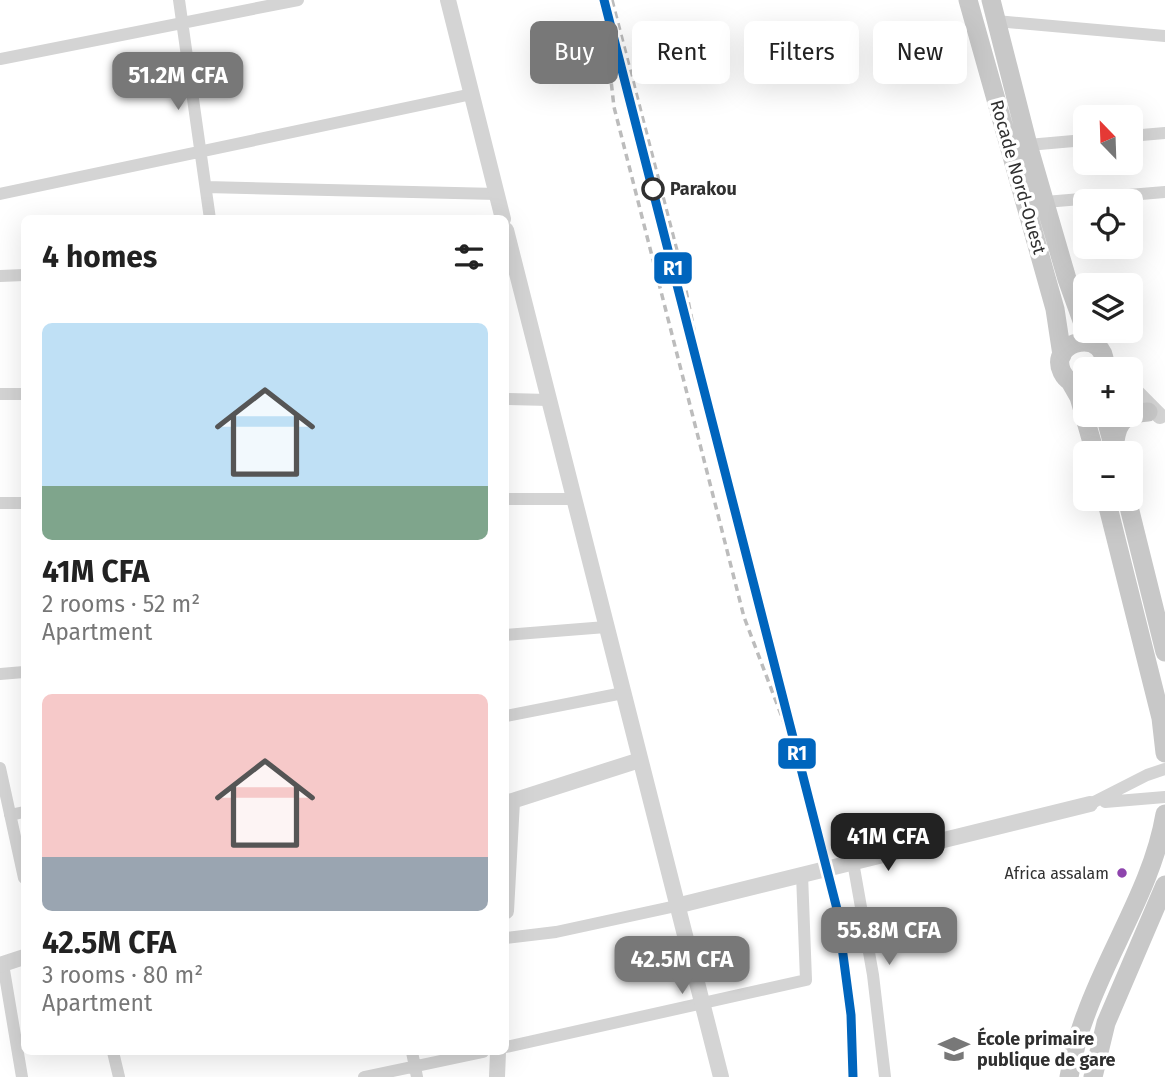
<!DOCTYPE html>
<meta charset="utf-8">
<style>
body{margin:0;font-family:"Fira Sans",sans-serif;background:#f2f2f2;color:#222;height:100vh;display:flex;flex-direction:column;font-size:26px;white-space:nowrap}
*{box-sizing:border-box;margin:0}
p{font-size:23px;color:#767676}
.icon{flex:none;width:38px;height:38px;fill:none;stroke:currentColor;stroke-width:2;stroke-linecap:round;stroke-linejoin:round}
.map{position:relative;flex:1;overflow:hidden}
.sheet{position:absolute;left:21px;top:215px;width:488px;height:840px;display:flex;flex-direction:column;background:#fff;border-radius:10px;box-shadow:0 7px 28px #0002}
.sheet>*{flex:none}
.banner{position:absolute;left:530px;top:21px;width:528px;height:63px;display:flex;gap:14px}
.needle{width:46px;rotate:337deg}
.tools{position:absolute;left:1073px;top:105px;display:grid;gap:14px}
.tools a{display:grid;place-items:center;width:70px;height:70px;border-radius:10px;background:#fff;box-shadow:0 7px 28px #0002;font-size:35px}
.price{position:absolute;translate:-50% -60px;padding:0 16px;border-radius:14px;background:#787878;color:#fff;font-size:23px;line-height:46px;filter:drop-shadow(0 2px 4px #0008)}
.price::after{content:'';position:absolute;left:50%;top:42px;width:21px;height:16px;margin-left:-10px;background:inherit;clip-path:polygon(0 0,100% 0,50% 100%)}
.price.selected{background:#222;color:#fff}
ul{padding:0;list-style:none}
li{display:grid;align-content:center;gap:14px;height:371px;padding:0 21px}
li span{display:grid;place-items:center;height:217px;border-radius:10px;color:#555}
li>.icon{margin-inline-start:auto}
span .icon{width:126px;height:126px;fill:#fffc;stroke-width:1}
li b{font-size:30px}
h2{display:flex;justify-content:space-between;align-items:center;height:84px;padding:0 21px;font-size:30px}
.chip{padding:0 24px;border-radius:10px;background:#fff;box-shadow:0 7px 28px #0002;font-size:24px;line-height:63px}
.chip.selected{background:#787878;color:#fff}
.map>svg:first-child{display:block}
.lines{fill:none;stroke-linecap:round;stroke-linejoin:round}
.minor{stroke:#d4d4d4;stroke-width:12}
.tertiary{stroke:#d4d4d4;stroke-width:16}
.primary{stroke:#c8c8c8;stroke-width:19}
.rail{stroke:#bcbcbc;stroke-width:3.5;stroke-dasharray:7 5;stroke-linecap:butt}
.rail-1-casing{stroke:#fff;stroke-width:14}
.rail-1{stroke:#0065bd;stroke-width:9}
.stop-dot{fill:#fff;stroke:#303030;stroke-width:3.5}
.bus-dot{fill:#8e44ad;stroke:#fff;stroke-width:2.5}
.labels{text-anchor:middle;dominant-baseline:central;stroke-width:7;stroke-linejoin:round;paint-order:stroke}
.bus-label{font-size:16px;fill:#303030;stroke:#fff;text-anchor:end}
.street-label{font-size:18px;fill:#303030;stroke:#fff}
.stop-label{font-size:18px;font-weight:bold;fill:#303030;stroke:#fff;text-anchor:start}
.poi-label{font-size:18px;font-weight:bold;fill:#303030;stroke:#fff;text-anchor:start}
.line-badge{stroke:#fff;stroke-width:2.5}
.badge-label{font-size:19px;text-anchor:middle;font-weight:bold;fill:#fff}
</style>
<div class="map">
<svg width="1165" height="1077" viewBox="0 0 1165 1077">
<rect width="100%" height="100%" fill="#fff"/>
<g class="lines">
<path class="minor" d="M179,0L210,219
M996,21L1165,36
M0,59L298,0
M1130,136L1165,133
M1028,145L1085,140
M206,187L497,194
M0,194L472,94
M1045,202L1165,192
M0,276L24,275
M0,394H24
M506,399L549,400
M506,499H573
M0,503H24
M506,635L606,627
M0,674L24,672
M506,716L623,693
M0,768L24,878
M1105,802L1165,797
M1090,804L1147,775L1165,769
M10,815L24,812
M853,862L873,975L885,1077
M506,938L556,932L676,906
M3,964L22,1077
M506,1047L806,980L802,874
M113,1052L119,1077
M412,1052L417,1077
M364,1077L483,1052"/>
<path class="tertiary" d="M448,0L503,219
M506,230L721,1077
M1130,386L1160,416
M506,803L640,760
M676,906L1090,804
M506,911L512,801
M0,965L24,957
M497,1077L498,1052"/>
<path class="primary" d="M968,0L1055,309L1062,355
M991,0L1028,145L1067,279L1085,329
M1071,383L1079,397L1095,453
M1085,385C1075,385 1067,382 1062,372C1047,340 1110,326 1104,369
M1105,415L1113,445
M1114,450C1116,425 1121,414 1148,412
M1106,499L1161,718L1165,753
M1127,499L1165,652
M1069,1077C1073,1056 1078,1034 1086,1014C1110,947 1153,885 1165,814
M1093,1077L1106,1023L1165,885"/>
<path class="rail" d="M602,0L614,107L744,617L799,762
M612,0L681,266L694,330L696,360"/>
<g class="rail-1-casing">
<path id="rail-1" d="M604,0L837,909L851,1015L853,1077"/>
</g>
<use href="#rail-1" class="rail-1"/>
</g>
<defs>
<g id="school-bare" transform="scale(2.415)"><path d="M0-5L7-2L0 1L-7-2ZM-4 1L0 2.5L4 1V4Q0 6-4 4Z" fill="#787878" stroke="#fff" stroke-width="2.5" paint-order="stroke"/></g>
</defs>
<g fill-rule="evenodd">
<use href="#school-bare" x="954" y="1049"/>
</g>
<circle class="stop-dot" cx="653" cy="189" r="10"/>
<circle class="bus-dot" cx="1122" cy="873" r="6"/>
<g class="labels">
<g class="bus-label">
<text x="1109" y="873">Africa assalam</text>
</g>
<g class="street-label">
<text transform="translate(1018 177) rotate(74)">Rocade Nord-Ouest</text>
</g>
<g class="stop-label">
<text x="670" y="189">Parakou</text>
</g>
<g class="poi-label">
<text x="977" y="1039">École primaire<tspan x="977" dy="21">publique de gare</tspan></text>
</g>
</g>
<g class="line-badge">
<rect x="653" y="251" width="40" height="34" rx="7" fill="#0065bd"/>
<rect x="777" y="737" width="40" height="33" rx="7" fill="#0065bd"/>
</g>
<g class="badge-label">
<text x="673" y="275">R1</text>
<text x="797" y="760">R1</text>
</g>
</svg>
<div class="tools">
<a><svg class="needle" viewBox="-14 -14 28 28"><path d="M0-13l5 13h-10z" fill="#e53935"/><path d="M0 13l5-13h-10z" fill="#767676"/></svg></a>
<a><svg class="icon" aria-label="locate" viewBox="0 0 24 24"><circle cx="12" cy="12" r="6"/><path d="M12 2v4M12 18v4M2 12h4M18 12h4"/></svg></a>
<a><svg class="icon" aria-label="layers" viewBox="0 0 24 24"><path d="M12 4l9 5-9 5-9-5zM3 14l9 5 9-5"/></svg></a>
<a>+</a>
<a>−</a>
</div>
<b class="price" style="left:178px;top:112px">51.2M CFA</b>
<b class="price selected" style="left:888px;top:873px">41M CFA</b>
<b class="price" style="left:889px;top:967px">55.8M CFA</b>
<b class="price" style="left:682px;top:996px">42.5M CFA</b>
<div class="banner">
<a class="chip selected">Buy</a>
<a class="chip">Rent</a>
<a class="chip">Filters</a>
<a class="chip">New</a>
</div>
<section class="sheet">
<h2>4 homes<svg class="icon" aria-label="filters" viewBox="0 0 24 24"><path d="M4 7h16M4 17h16"/><circle cx="9" cy="7" r="2"/><circle cx="15" cy="17" r="2"/></svg></h2>
<ul>
<li><span style="background:linear-gradient(#bfe0f5 75%,#7fa58c 0)"><svg class="icon" aria-label="home" viewBox="0 0 24 24"><path d="M3 11l9-7 9 7M6 9v11h12V9"/></svg></span><div><b>41M CFA</b><p>2 rooms · 52 m²</p><p>Apartment</p></div></li>
<li><span style="background:linear-gradient(#f6c9c9 75%,#9aa5b1 0)"><svg class="icon" aria-label="home" viewBox="0 0 24 24"><path d="M3 11l9-7 9 7M6 9v11h12V9"/></svg></span><div><b>42.5M CFA</b><p>3 rooms · 80 m²</p><p>Apartment</p></div></li>
</ul>
</section>
</div>
